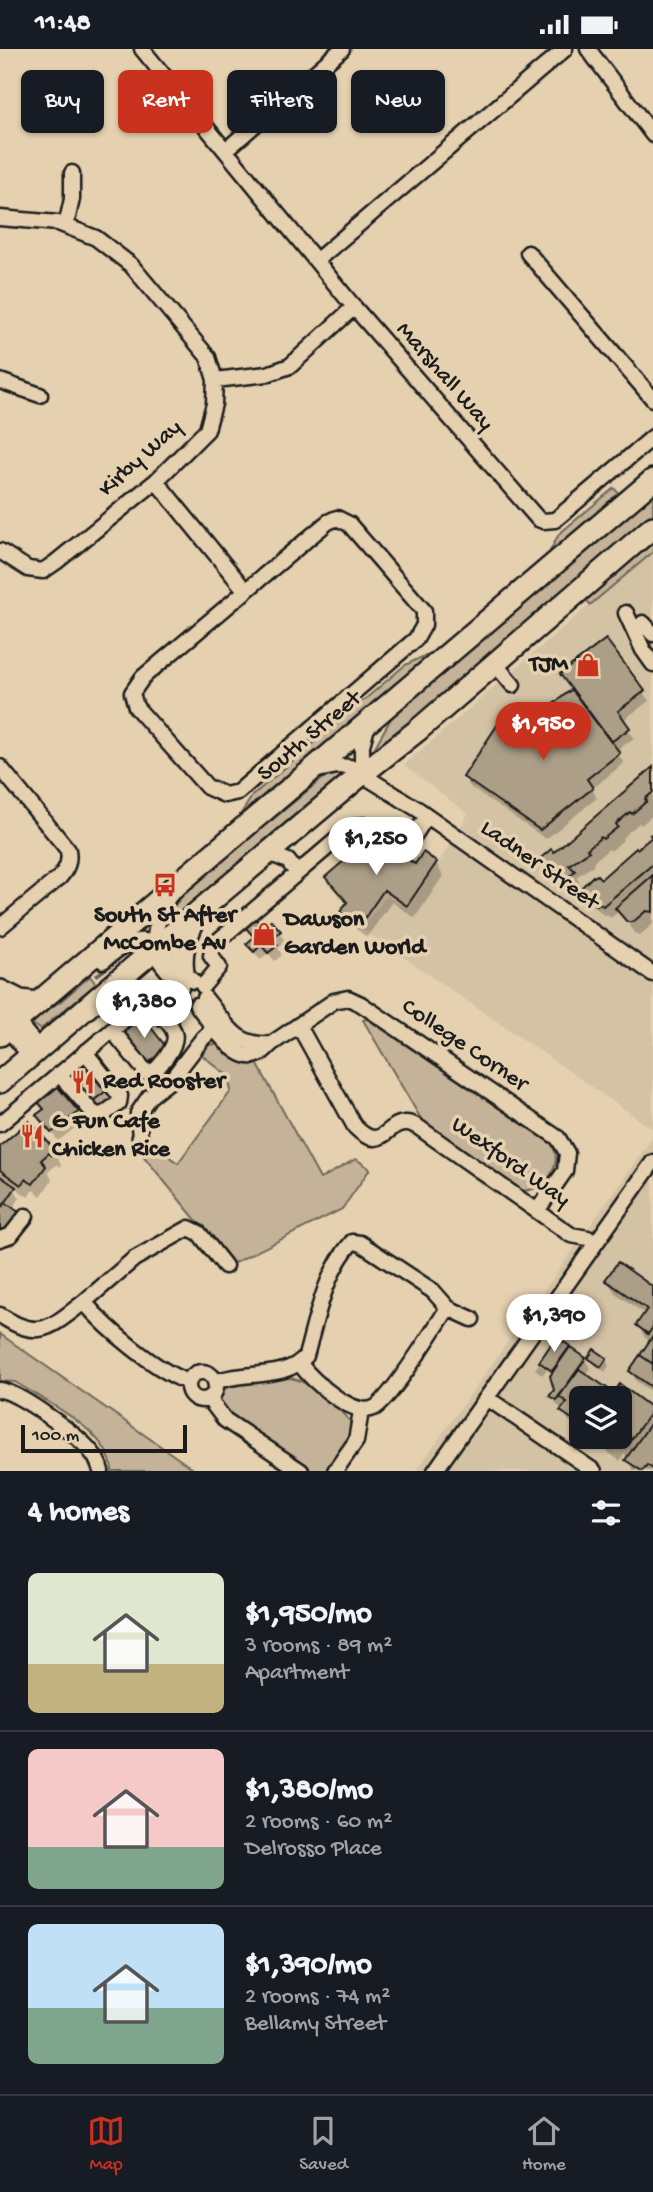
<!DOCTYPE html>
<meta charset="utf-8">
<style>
body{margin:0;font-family:"Gochi Hand",sans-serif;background:#242831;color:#f1f3f6;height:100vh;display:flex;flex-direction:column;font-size:26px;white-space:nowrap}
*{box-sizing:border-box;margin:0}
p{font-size:23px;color:#9ea1a6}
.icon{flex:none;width:38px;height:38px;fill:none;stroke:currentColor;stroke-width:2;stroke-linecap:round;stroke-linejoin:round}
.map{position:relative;height:1422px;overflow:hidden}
.drawer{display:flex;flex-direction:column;background:#171b24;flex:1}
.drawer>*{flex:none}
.hud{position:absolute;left:21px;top:21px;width:612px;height:63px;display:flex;gap:14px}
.tools{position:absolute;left:569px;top:1337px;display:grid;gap:14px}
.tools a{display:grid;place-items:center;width:63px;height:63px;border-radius:10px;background:#171b24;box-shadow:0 2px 5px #0004;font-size:35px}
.scale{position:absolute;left:21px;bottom:18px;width:166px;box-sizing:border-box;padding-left:7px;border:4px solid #1c1c1c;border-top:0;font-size:19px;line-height:24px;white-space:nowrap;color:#1c1c1c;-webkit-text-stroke:5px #e5d1b0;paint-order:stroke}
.price{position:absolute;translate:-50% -60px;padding:0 16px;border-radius:24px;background:#fff;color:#222;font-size:23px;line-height:46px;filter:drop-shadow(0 2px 4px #0008)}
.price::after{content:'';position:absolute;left:50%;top:42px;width:21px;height:16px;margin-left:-10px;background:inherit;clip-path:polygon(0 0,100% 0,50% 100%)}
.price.on{background:#c8321e;color:#fff}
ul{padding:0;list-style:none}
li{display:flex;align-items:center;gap:21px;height:175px;padding:0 28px}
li+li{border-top:2px solid #363941}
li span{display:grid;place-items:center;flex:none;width:196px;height:140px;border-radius:10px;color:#555}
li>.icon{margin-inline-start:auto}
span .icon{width:84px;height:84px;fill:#fffc;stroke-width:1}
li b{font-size:30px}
h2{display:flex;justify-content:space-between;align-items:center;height:84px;padding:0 28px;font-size:30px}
.pill{padding:0 24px;border-radius:10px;background:#171b24;box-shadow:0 2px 5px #0004;font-size:24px;line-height:63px}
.pill.on{background:#c8321e;color:#fff}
.status{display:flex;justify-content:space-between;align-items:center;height:49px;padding:0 35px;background:#171b24;direction:ltr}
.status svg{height:19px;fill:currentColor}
.tabs{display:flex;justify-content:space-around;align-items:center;height:98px;border-top:2px solid #363941;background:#171b24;font-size:19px;color:#9ea1a6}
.tabs a{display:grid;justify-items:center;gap:4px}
.tabs .on{color:#c8321e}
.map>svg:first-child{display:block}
.built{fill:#d4c2a4;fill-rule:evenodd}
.green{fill:#c4b398;stroke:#70685a;stroke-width:2}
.shadow{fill:#0003}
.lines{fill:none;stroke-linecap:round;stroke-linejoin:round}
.stream{stroke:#665f53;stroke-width:3.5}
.building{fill:#ad9f87;stroke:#1c1c1c;stroke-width:2}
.minor-casing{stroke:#1c1c1c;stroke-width:19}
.highway-casing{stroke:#1c1c1c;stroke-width:26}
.minor{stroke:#e5d1b0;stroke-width:14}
.highway{stroke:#e5d1b0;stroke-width:21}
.labels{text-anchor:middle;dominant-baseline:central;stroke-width:7;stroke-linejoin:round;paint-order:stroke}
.street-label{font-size:24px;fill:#1c1c1c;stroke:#e5d1b0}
.poi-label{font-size:24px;font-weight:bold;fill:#1c1c1c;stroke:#e5d1b0;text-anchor:start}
</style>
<div class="status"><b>11:48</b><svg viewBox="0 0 49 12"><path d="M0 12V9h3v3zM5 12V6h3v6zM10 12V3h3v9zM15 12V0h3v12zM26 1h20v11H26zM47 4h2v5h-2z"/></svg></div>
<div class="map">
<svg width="653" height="1422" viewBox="0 0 653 1422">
<rect width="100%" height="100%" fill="#e5d1b0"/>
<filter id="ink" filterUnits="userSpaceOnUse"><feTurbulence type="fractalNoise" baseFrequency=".0143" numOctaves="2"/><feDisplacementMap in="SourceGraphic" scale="14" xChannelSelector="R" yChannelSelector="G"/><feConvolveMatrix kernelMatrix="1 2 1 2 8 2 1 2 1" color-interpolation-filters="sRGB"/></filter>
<g filter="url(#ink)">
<path class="built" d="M653,501V1080L361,879L387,847L407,860L443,807L468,765L404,716Z
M653,1088V1422H416ZM581,1349H620V1388H581Z"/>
<path class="green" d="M614,439L619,445L603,458L594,471L192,809L238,769L253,746L405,616L433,603L443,596L549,504L559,485Z
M653,447V469L374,706L371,705L394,664L615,475Z
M653,494V503L590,556L586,550Z
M335,723H350L163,885L160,874L195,832L250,782L271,772L323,729Z
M90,927L96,935L41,980L31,975L34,973L32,971L61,952Z
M367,970L552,1095C564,1117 545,1142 521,1142L424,1075L363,971Z
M217,995C233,1008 236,1013 258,1016L320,1130L356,1110L370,1120L342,1160L232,1215L132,1093L147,1092L178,1114L231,1042L228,1027L202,1006L209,996Z
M0,1285L196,1422H112C111,1383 45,1352 15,1333L0,1332Z
M288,1329C307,1329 346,1363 355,1380L352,1390L328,1422H310L253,1385L224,1362L220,1350L221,1341L228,1337Z"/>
<path class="shadow" d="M653,589V603L646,594Z
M643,643L649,652L622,672L634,689L616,702L624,714L592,740L597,749L546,790L470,738L465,728L517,686Z
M653,720V766L641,776L639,774L622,789L623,791L611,802L609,800L593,813L594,816L576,828L581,836L573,843L555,832L543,813Z
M653,789V875L640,886L636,885L619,862L611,869L606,865L605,867L589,853L582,841L601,833Z
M346,794L415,818L436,814L443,827L415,869L392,853L367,888L350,876L343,863L347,856L327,829L353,806Z
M248,879L279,883L285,892L278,899L282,906L275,912L268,904L260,911L249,895L255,890Z
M128,994L166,1000L153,1025Z
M71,1037L104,1043L109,1052L95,1065Z
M57,1039L83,1073L58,1092L39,1066L45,1062L40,1054Z
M0,1099L54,1103L61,1116L59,1118L57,1115L48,1123L52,1131L41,1147L33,1141L28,1148L12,1136L20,1149L12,1160L19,1165L26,1178L13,1197H0Z
M607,1231L653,1240V1344L636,1332L631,1322L651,1293L645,1289L638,1276L645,1265L615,1244Z
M569,1299L585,1310L590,1319L585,1326L605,1340L611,1349H581V1380L568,1371L563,1361L557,1356L552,1347L556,1341L553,1325L547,1320L542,1326L535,1320L539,1315L545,1320L541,1313Z
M590,1309L606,1311L609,1317L605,1323L594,1315Z
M620,1338L653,1361V1422H634L628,1411L629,1408L624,1405L620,1412L605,1401L598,1389L620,1388V1349H612Z"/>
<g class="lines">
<path class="stream" d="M97,926L118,911"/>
</g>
<path class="building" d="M606,590L645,642L618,662L630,679L611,693L560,625Z
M572,640L620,704L587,730L593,739L540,781L463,728L500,672L517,684Z
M653,718V743L645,750L647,752L632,765L630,763L616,775L618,778L603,790L601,788L587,800L589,802L569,816L575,822L565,831L545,819L546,818L541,814L542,808L551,800L554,803Z
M356,784L392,808L396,802L415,815L423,803L437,813L407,857L384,841L360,876L340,863L347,853L325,828L353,804L344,793Z
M653,784V815L603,857L599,854L597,856L580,840L593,827L594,828L597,826L601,830L636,799L637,800L652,788L650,786Z
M653,826V863L646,862L633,873H627L615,859Z
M256,870L263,878L271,871L281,882L272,889L278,896L268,904L261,896L254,903L246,895L254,888L246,879Z
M142,967L167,999L146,1016L120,984Z
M83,1015L106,1042L88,1056L65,1030Z
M57,1037L79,1063L51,1084L36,1066L44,1060L38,1053Z
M29,1072L56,1102L51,1106L49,1104L41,1111L46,1117L33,1135L25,1130L21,1136L0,1121V1097Z
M0,1127L16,1138L3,1157L0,1155Z
M5,1153L20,1164L6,1184H0V1155L3,1157Z
M618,1213L653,1238V1278L648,1285L636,1276L647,1260L605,1231Z
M556,1288L570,1297L552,1322L539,1313Z
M652,1288L653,1289V1315L640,1306Z
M570,1298L586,1309L556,1351L549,1347L554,1341L550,1327Z
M594,1300L607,1309L601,1318L588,1309Z
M640,1306L653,1315V1339L629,1322Z
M579,1320L607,1339L600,1349H581V1376L560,1362L567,1353L559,1348Z
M620,1335L653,1360L625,1399L617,1393L612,1400L595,1389L620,1388V1349H610Z
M653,1371V1420L647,1416L642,1422L625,1411Z"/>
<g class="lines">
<g class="minor-casing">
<path id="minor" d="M142,0L354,258L538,470L543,472L555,471L653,388
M588,0L653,86
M226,101L342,0
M0,169L58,174L96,189L131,216L208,308L215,331L214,355L207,381L156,432L56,513L43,522L28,520L0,502
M66,177L72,150V124
M528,204L653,350
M317,211L565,0
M215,331L267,325L290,317L354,258
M0,332L40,346
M156,432L245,541
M337,469L349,475L424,562V576L416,590L238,743L225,746L207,738L136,658L132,644L143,628L328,473Z
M626,564L643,601L653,615
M643,574L653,585
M495,615L513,636
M0,718L68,801C70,813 67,819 60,828L0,878
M313,722L337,717L350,718L419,761L653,925
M362,725V696L368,675
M269,804L288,812L297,824
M169,847C160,864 147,895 160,912C167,922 175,929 181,939
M103,912C153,869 155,903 193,932
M203,937L219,918L211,907L213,896L349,780C374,769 387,785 406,799L427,767
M205,949C226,974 235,998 271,995
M0,953L39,999
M197,956C208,971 233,1010 253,1007C261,1006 266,1000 271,995L334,952L348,949L361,955L558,1089L567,1104L565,1122L537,1162
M0,970L30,1007
M299,977L355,1078C383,1106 386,1072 407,1074C411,1074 414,1076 418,1078L571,1186L588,1189
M112,981L146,1023L151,1024C158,1020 162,1014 167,1007C178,991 178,981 163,969
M59,1025L95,1066L104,1065L119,1054L120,1047L85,1003
M0,1075L140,958L148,957L163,969L182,952
M140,1090L138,1064L149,1048L171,1031L203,989L223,971
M0,1190L11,1186L26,1167
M84,1253L134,1210L189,1179L199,1184L225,1217
M0,1266C39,1292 50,1279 84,1253C107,1280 155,1321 188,1333
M300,1315C312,1331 353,1369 374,1359C390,1351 436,1277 448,1259
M188 1337a14 14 0 1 1 28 0a14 14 0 1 1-28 0Z
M215,1333C244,1321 285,1332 306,1307C317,1267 325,1224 352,1193L360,1194L433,1242L448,1259L472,1270
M0,1341C18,1343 74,1384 87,1398C94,1405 99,1413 101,1422
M487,1349L594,1422
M209,1350L225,1371L301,1422
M335,1422L356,1392L361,1362
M435,1422L653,1113"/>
</g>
<g class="highway-casing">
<path id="highway" d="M183,924C180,903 185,890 194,871
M0,942L20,952L38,954
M0,986L653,431
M0,1033L198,863L362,725L418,681L653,478"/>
</g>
<use href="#minor" class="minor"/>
<use href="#highway" class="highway"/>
</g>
</g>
<defs>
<g id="shop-bare" transform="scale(1.89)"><path d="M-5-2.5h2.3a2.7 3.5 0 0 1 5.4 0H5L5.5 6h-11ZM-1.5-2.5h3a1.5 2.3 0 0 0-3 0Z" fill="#c8321e" stroke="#e5d1b0" stroke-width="2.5" paint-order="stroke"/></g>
<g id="bus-bare" transform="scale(1.89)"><path d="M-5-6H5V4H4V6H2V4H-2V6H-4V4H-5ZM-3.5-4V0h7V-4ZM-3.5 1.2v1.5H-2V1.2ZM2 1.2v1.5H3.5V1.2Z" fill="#c8321e" stroke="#e5d1b0" stroke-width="2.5" paint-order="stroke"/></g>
<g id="restaurant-bare" transform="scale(1.89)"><path d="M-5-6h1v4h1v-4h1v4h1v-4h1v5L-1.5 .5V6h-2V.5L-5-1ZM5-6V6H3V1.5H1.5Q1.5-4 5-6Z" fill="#c8321e" stroke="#e5d1b0" stroke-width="2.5" paint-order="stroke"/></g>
</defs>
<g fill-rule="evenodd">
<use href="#shop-bare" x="588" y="616"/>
<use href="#bus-bare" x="165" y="836"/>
<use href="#shop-bare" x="264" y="885"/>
<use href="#restaurant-bare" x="83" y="1033"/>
<use href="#restaurant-bare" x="32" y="1087"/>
</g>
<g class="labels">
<g class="street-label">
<text transform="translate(444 328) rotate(49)">Marshall Way</text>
<text transform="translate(141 410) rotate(-42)">Kirby Way</text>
<text transform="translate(310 688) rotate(-40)">South Street</text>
<text transform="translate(539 817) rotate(35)">Ladner Street</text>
<text transform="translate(464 997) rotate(34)">College Corner</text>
<text transform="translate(510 1114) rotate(35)">Wexford Way</text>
</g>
<g class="poi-label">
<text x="568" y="616" text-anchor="end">TJM</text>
<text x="165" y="867" text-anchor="middle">South St After<tspan x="165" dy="28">McCombe Av</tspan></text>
<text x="284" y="871">Dawson<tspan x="284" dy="28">Garden World</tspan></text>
<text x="103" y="1033">Red Rooster</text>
<text x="52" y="1073">G Fun Cafe<tspan x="52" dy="28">Chicken Rice</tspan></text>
</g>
</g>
</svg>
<div class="tools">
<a><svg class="icon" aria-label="layers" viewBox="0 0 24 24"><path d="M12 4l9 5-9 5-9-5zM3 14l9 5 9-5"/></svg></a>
</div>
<div class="scale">100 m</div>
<b class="price on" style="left:543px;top:713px">$1,950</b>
<b class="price" style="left:376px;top:828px">$1,250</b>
<b class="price" style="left:144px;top:991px">$1,380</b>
<b class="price" style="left:554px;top:1305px">$1,390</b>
<div class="hud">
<a class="pill">Buy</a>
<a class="pill on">Rent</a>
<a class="pill">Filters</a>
<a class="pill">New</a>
</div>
</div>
<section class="drawer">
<h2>4 homes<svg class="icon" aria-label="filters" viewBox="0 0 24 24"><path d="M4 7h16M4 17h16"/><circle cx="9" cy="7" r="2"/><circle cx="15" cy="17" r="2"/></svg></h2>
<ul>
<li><span style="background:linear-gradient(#dfe7d0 65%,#c2b280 0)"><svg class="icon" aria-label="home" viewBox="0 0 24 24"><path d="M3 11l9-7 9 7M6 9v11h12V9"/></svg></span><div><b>$1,950/mo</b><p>3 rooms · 89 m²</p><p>Apartment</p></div></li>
<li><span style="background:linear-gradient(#f6c9c9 70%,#7fa58c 0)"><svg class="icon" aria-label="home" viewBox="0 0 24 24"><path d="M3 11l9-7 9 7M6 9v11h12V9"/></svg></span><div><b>$1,380/mo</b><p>2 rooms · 60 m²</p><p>Delrosso Place</p></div></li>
<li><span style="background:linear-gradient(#bfe0f5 60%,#7fa58c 0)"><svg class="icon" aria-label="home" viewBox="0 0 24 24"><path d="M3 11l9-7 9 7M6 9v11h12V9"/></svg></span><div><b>$1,390/mo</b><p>2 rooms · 74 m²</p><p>Bellamy Street</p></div></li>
</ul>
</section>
<nav class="tabs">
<a class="on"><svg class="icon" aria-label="map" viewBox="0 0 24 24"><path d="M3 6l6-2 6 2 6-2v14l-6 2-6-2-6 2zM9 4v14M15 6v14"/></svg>Map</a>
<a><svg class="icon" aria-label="saved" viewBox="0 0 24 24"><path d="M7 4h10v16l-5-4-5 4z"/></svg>Saved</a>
<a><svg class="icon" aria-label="home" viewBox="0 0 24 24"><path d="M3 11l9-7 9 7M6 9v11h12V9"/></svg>Home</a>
</nav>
